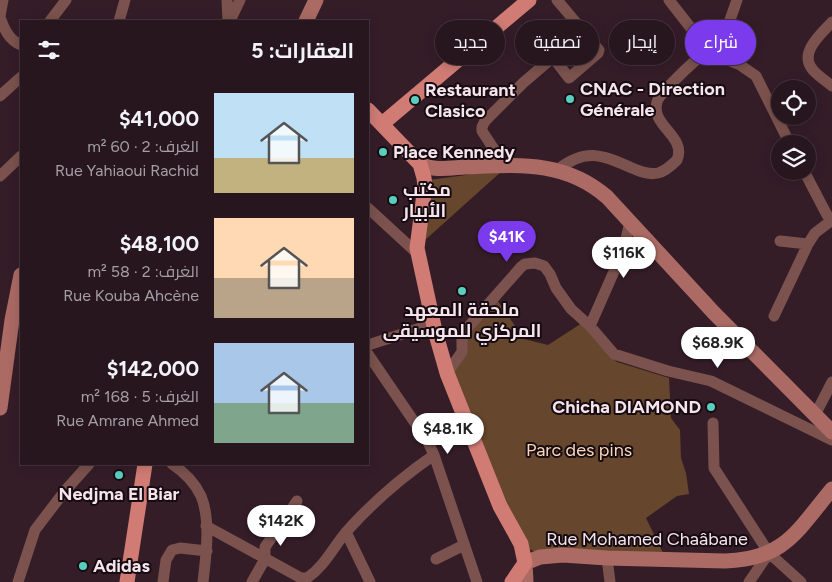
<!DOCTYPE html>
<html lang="ar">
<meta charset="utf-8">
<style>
body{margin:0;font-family:Figtree,Cairo,sans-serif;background:#301f27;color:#f1f3f6;direction:rtl;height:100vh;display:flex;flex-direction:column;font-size:19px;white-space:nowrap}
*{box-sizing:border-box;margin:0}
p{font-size:16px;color:#a59fa4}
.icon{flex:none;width:28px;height:28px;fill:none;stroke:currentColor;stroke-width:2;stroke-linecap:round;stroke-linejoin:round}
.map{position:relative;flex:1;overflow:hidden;direction:ltr}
.sheet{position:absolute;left:20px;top:20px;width:349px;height:445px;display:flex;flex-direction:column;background:#28161e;border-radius:0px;box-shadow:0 2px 12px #0003,0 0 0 1px #44353c;direction:rtl}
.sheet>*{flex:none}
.guide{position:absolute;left:384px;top:20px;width:372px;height:45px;direction:rtl;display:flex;gap:10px}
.tools{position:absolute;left:771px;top:80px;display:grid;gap:10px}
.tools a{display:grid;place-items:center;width:45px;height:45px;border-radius:50%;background:#28161e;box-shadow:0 2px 12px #0003,0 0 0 1px #44353c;font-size:25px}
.price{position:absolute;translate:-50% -42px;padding:0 11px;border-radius:18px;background:#fff;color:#222;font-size:16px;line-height:32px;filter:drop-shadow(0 1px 2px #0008)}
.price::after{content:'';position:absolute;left:50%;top:30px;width:15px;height:11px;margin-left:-8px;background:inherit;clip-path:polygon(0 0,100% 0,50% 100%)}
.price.active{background:#7c3aed;color:#fff}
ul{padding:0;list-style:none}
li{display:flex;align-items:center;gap:15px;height:125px;padding:0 15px}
li span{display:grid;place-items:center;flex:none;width:140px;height:100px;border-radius:0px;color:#555}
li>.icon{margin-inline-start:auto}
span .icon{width:60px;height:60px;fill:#fffc;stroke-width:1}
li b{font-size:21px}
h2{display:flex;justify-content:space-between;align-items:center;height:60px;padding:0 15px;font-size:21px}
.pill{padding:0 18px;border-radius:22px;background:#28161e;box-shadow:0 2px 12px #0003,0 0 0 1px #44353c;font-size:18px;line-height:45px}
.pill.active{background:#7c3aed;color:#fff}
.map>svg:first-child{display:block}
.park{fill:#66462c}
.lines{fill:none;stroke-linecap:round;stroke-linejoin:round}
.street{stroke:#7b524e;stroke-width:11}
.secondary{stroke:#ab6a64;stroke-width:15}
.primary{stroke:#d07c75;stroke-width:15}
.poi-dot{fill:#59cebf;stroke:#150b10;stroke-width:2}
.labels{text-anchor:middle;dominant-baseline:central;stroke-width:4;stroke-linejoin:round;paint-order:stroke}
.poi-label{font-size:18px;font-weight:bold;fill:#f5e4eb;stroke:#150b10;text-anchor:start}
.park-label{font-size:18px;fill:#fcd6ba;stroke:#150b10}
.street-label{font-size:18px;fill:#f5e4eb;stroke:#150b10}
</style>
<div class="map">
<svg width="832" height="582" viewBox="0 0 832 582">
<rect width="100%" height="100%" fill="#351d28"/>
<path class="park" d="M503,170L424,241L429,180Z
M493,294L524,339L548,345L582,323L603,349L617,362L669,378L671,418L680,430L681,458L686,473L689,494L677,496L646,518L663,553L538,554L528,548L465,438L440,376L465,352L462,334Z"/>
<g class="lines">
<path class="street" d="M227,0L228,21
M669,0L694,32L707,53L723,58L740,65L756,76L790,144
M0,16L3,0
M0,17C4,29 9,40 21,45
M50,21L66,0
M119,21L125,0
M230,21L240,0
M832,22C821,34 798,53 813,70C818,76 826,81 832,86
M0,96L21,77
M505,166L482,131V127L485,121L523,83L551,59L555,60L569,78L598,53L599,50L557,0
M557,170C586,147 602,155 632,168C641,172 649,175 658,173C666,171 672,165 677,160C687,136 650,126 657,102C659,94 688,67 696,60C702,55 713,53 719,46C723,42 734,8 737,0
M804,171L827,215L832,220
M0,176L21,156
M368,208L418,254
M780,241L808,244
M774,316L808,244L815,233L832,220
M590,326L623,251L630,222
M368,345L433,324
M368,354L428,442L434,455L477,582
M447,373L462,352V334L521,267L525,264L535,263L544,266L550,274L556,288L571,309L590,326L614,354L668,371L711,381L832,440
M815,415L832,382
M713,423L714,468L769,553L801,582
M172,464C184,472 195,483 201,496C211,520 206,556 203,582
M206,526L301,578H307C325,566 333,547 347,531C373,502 402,477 434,455
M346,532L370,582
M607,558L610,582
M436,559L464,545
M18,582L35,530L64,492L89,464
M163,582L166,560L172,550L180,548L207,551
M252,582L265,559V547L297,501
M749,582L769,553"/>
<path class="secondary" d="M306,21L316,0
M420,164C434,171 449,168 465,167C518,165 564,160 607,197L714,313L832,432
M0,408L12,320L21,275
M526,582L525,563L540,557L563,555L607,558L725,561C785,559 797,531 832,489"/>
<path class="primary" d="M368,110L420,164L424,178L425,186L417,248L435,331L447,373L500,506L521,544L525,563L512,582
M382,124L529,0
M127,582L145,464"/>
</g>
<g class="poi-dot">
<circle cx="570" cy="99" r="5"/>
<circle cx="415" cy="100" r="5"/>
<circle cx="383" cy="152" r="5"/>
<circle cx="393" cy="200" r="5"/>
<circle cx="462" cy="291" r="5"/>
<circle cx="711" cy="407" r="5"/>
<circle cx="119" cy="475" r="5"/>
<circle cx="83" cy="566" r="5"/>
</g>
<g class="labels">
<g class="poi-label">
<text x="580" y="89">CNAC - Direction<tspan x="580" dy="21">Générale</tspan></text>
<text x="425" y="90">Restaurant<tspan x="425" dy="21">Clasico</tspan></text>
<text x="393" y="152">Place Kennedy</text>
<text x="403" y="190">مكتب<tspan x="403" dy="21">الأبيار</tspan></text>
<text x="462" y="310" text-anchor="middle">ملحقة المعهد<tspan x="462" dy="21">المركزي للموسيقى</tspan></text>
<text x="701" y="407" text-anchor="end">Chicha DIAMOND</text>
<text x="119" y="494" text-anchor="middle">Nedjma El Biar</text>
<text x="93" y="566">Adidas</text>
</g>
<g class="park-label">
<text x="579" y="450">Parc des pins</text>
</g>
<g class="street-label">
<text x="647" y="539">Rue Mohamed Chaâbane</text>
</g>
</g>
</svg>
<div class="tools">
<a><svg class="icon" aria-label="locate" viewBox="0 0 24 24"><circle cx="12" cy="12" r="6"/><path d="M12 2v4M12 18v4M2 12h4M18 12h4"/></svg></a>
<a><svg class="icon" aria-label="layers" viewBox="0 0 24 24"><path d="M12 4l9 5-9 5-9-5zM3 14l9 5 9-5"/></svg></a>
</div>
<b class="price active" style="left:507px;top:263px">$41K</b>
<b class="price" style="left:624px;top:279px">$116K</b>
<b class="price" style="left:718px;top:369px">$68.9K</b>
<b class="price" style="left:448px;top:455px">$48.1K</b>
<b class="price" style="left:281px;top:547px">$142K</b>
<div class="guide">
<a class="pill active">شراء</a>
<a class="pill">إيجار</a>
<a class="pill">تصفية</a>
<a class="pill">جديد</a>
</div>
<section class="sheet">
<h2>العقارات: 5<svg class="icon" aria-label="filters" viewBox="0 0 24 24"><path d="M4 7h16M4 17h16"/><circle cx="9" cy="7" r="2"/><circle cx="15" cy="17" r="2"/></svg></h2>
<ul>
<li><span style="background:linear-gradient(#bfe0f5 65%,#c2b280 0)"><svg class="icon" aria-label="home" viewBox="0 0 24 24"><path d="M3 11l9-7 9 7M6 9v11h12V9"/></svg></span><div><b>$41,000</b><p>الغرف: 2 · 60 m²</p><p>Rue Yahiaoui Rachid</p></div></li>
<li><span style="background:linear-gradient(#ffd9b3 60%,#b9a48a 0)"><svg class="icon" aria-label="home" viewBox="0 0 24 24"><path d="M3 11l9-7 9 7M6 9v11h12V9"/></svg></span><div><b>$48,100</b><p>الغرف: 2 · 58 m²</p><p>Rue Kouba Ahcène</p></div></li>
<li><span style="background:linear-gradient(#a9c7e8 60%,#7fa58c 0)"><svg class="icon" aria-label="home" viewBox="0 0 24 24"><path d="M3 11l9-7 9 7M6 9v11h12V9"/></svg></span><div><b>$142,000</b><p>الغرف: 5 · 168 m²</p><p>Rue Amrane Ahmed</p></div></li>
</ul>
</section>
</div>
